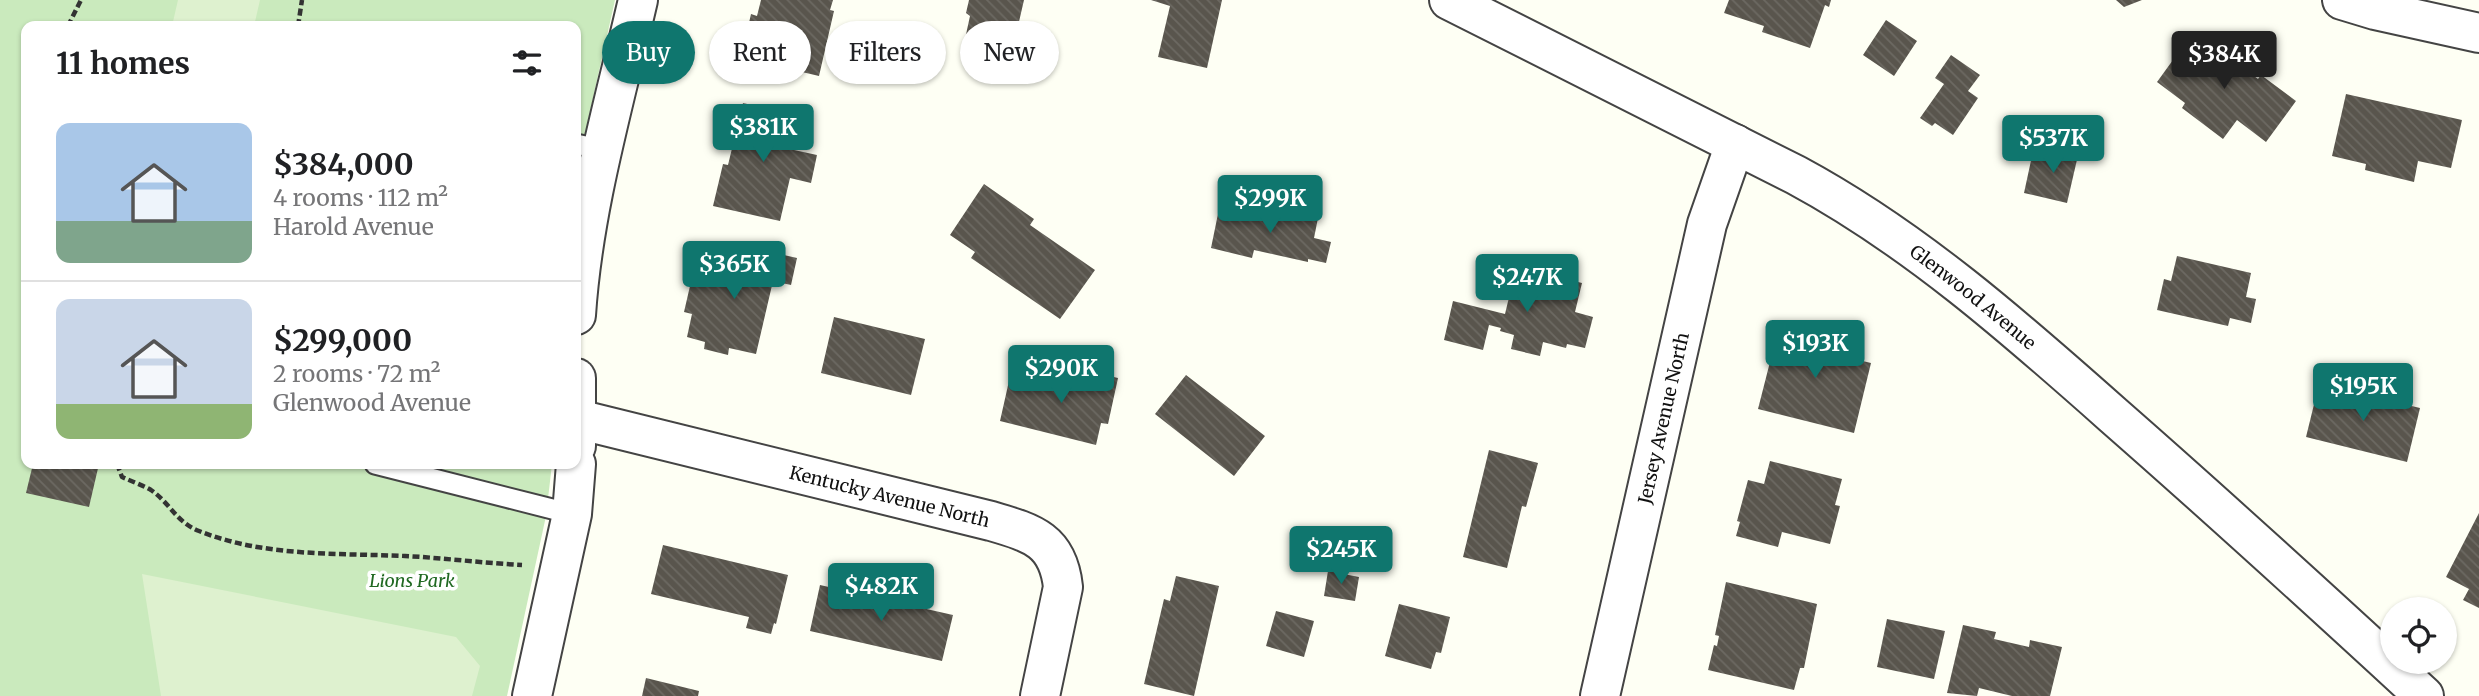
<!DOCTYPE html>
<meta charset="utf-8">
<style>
body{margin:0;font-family:Merriweather,serif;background:#f6f6f6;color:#202124;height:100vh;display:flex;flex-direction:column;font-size:26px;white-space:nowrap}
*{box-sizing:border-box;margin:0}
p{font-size:23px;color:#757577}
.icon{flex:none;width:38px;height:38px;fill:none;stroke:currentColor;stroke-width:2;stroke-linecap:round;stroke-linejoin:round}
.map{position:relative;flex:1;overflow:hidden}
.details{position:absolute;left:21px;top:21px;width:560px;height:448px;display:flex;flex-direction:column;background:#fff;border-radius:14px;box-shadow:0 2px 5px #0004}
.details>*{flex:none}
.hud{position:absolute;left:602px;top:21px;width:665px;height:63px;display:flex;gap:14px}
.tools{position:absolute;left:2380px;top:597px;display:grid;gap:14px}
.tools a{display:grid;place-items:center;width:77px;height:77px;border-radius:50%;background:#fff;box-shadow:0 2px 5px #0004;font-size:35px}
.price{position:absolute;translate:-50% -60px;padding:0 16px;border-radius:7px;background:#0f766e;color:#fff;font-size:23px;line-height:46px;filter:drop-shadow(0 2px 4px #0008)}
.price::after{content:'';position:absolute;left:50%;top:42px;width:21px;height:16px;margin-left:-10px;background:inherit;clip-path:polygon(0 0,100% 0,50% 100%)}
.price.on{background:#222;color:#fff}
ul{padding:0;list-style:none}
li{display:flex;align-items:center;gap:21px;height:175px;padding:0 35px}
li+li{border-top:2px solid #e0e0e0}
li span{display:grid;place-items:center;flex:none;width:196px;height:140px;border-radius:14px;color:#555}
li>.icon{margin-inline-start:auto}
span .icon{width:84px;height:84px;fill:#fffc;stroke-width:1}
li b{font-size:30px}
h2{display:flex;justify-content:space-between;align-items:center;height:84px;padding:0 35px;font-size:30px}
.tag{padding:0 24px;border-radius:32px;background:#fff;box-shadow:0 2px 5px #0004;font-size:24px;line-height:63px}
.tag.on{background:#0f766e;color:#fff}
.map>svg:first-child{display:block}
.park{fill:#caeabd}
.pitch{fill:#def1cf}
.building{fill:url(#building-back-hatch)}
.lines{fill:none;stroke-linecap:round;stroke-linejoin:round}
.service-casing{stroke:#444;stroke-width:23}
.minor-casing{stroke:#444;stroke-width:42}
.tertiary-casing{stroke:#444;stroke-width:42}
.path{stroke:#333;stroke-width:4.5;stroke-dasharray:7 3.5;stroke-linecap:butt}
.service{stroke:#fff;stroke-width:19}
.minor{stroke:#fff;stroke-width:38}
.tertiary{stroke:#fff;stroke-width:38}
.labels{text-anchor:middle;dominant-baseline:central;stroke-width:7;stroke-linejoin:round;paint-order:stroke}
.street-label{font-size:18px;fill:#111;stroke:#fff}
.park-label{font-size:18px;font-style:italic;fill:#216922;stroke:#fff}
</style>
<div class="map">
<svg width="2479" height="696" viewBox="0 0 2479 696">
<defs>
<pattern id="building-back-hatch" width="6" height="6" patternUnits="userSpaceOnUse" patternTransform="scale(1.75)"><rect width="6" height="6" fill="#59554d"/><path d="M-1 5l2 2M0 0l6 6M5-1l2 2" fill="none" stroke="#6c6962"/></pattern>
</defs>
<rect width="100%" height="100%" fill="#fefff4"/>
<path class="park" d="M0,0H615L576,174V26H26V464H552L546,516L507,696H0Z"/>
<path class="pitch" d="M178,0H260L254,26H172Z
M142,574L456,637L480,666L472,696H161Z"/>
<path class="building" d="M761,0H833L830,10L834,11L819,76L747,59L752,38L746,36L751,14L757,16Z
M969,0H1024L1018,26L1052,33L1042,74L997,64L1001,47L965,39L970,16L966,13Z
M1151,0H1222L1207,68L1158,57L1170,6Z
M1729,0H1831L1829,7L1825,5L1810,48L1762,32L1764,26L1724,13Z
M2116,0H2142L2124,7Z
M1886,20L1917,41L1894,76L1863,55Z
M2194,31L2258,79L2261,75L2296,101L2266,142L2237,120L2223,139L2182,108L2185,103L2157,82Z
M1951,55L1980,75L1968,91L1978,98L1953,135L1935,123L1932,126L1920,118L1944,84L1935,78Z
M2346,94L2462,120L2451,168L2418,161L2414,182L2365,170L2366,164L2332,156Z
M743,103L802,117L794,150L817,155L811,183L790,178L780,221L713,206L723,164L728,165Z
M2021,117L2047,123L2040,152L2014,146Z
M2057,146L2079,151L2067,203L2024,193L2032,156L2053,161Z
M984,184L1034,219L1030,225L1095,270L1060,319L971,258L975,252L950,235Z
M1261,205L1318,218L1314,238L1331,242L1326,263L1308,259V262L1254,250L1252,258L1211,248L1219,209L1258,218Z
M753,248L797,258L791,285L773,281L756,354L729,348L728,355L704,349L705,342L687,337L692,314L684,312L696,260L748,272Z
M2177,256L2251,273L2246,297L2256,299L2251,323L2230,318L2228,326L2157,310L2164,279L2171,281Z
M1518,260L1560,270L1558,277L1582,283L1575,312L1593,317L1585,348L1567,344L1566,348L1543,342L1540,356L1511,349L1514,335L1500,331L1501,328L1489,325L1483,350L1444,340L1453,301L1505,314Z
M834,317L925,339L911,395L821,373Z
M1787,321L1832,333L1829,341L1852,347L1850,358L1871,363L1854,433L1758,409L1771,358L1777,360Z
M1083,370L1118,378L1108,424L1101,423L1096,445L1000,421L1011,372L1079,388Z
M1186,375L1265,436L1234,476L1155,414Z
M2319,384L2420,408L2407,462L2306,437Z
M1489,450L1538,463L1526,507L1522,506L1507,568L1463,557Z
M1770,461L1842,479L1835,505L1840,506L1830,544L1782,532L1778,547L1736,536L1740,522L1737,521L1748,480L1764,484Z
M33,464H99L89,507L26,493Z
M2479,513V608L2463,600L2469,589L2446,577Z
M663,545L788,575L776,624L774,623L771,634L746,628L749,617L651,594Z
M1328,571L1359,577L1355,601L1324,596Z
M1176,576L1219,586L1194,696L1144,684L1164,599L1170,601Z
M1726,582L1817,604L1804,668H1800L1794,690L1708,670L1714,645L1717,646L1719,636L1715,635Z
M820,585L953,615L942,661L810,631Z
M1399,604L1450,617L1441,653L1436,652L1431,669L1385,656Z
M1276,611L1314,621L1304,657L1266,646Z
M1887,619L1945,631L1934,679L1877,667Z
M1963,625L1996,632L1994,639L2029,647L2030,640L2062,647L2050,696H2012L1979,688L1977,696L1947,693Z
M646,678L699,691L698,696H642Z"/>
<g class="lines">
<g class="service-casing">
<path id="service" d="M576,144L604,150
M375,464L572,514"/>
</g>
<g class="minor-casing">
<g id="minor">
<path d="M2342,0L2375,10L2479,33"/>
<path d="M576,315C583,209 614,104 638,0"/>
<path d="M576,378V446"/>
<path id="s1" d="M577,419L991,521C1032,533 1058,540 1063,587L1040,696"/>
<path d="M532,696L572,514L576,464"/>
</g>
</g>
<g class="tertiary-casing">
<g id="tertiary">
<path id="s2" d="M1449,0L1796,175C1913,238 2014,327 2113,415C2218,507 2321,601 2424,696"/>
<path id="s3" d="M1600,696L1707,224L1735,144"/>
</g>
</g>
<path class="path" d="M68,26L81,0
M298,26L302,0
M117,464L122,477C131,481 142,485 151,490C170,503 176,522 199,531C264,557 336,553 405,556C444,558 483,563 522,565"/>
<use href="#service" class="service"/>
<use href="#minor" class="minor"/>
<use href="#tertiary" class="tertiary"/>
</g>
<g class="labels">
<g class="street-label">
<text stroke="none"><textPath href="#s2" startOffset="604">Glenwood Avenue</textPath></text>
<text stroke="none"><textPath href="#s3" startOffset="285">Jersey Avenue North</textPath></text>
<text stroke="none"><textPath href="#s1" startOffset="322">Kentucky Avenue North</textPath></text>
</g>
<g class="park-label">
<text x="412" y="580">Lions Park</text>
</g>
</g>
</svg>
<div class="tools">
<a><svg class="icon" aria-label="locate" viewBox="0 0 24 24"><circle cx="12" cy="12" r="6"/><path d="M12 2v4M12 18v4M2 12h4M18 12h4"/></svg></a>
</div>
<b class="price on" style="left:2224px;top:91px">$384K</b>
<b class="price" style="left:763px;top:164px">$381K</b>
<b class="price" style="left:2053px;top:175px">$537K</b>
<b class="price" style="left:1270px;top:235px">$299K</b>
<b class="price" style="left:734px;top:301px">$365K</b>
<b class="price" style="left:1527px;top:314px">$247K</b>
<b class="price" style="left:1815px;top:380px">$193K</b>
<b class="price" style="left:1061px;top:405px">$290K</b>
<b class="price" style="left:2363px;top:423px">$195K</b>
<b class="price" style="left:1341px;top:586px">$245K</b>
<b class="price" style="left:881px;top:623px">$482K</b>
<div class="hud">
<a class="tag on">Buy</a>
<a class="tag">Rent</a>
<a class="tag">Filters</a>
<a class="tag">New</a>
</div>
<section class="details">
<h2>11 homes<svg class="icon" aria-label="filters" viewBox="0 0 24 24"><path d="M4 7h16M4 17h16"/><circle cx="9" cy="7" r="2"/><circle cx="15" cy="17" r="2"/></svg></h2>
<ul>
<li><span style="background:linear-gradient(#a9c7e8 70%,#7fa58c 0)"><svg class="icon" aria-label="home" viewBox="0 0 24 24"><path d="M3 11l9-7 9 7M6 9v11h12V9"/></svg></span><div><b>$384,000</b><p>4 rooms · 112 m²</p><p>Harold Avenue</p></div></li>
<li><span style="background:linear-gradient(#c9d6e8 75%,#8fb573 0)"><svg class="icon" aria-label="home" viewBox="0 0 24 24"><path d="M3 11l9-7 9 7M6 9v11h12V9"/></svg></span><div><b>$299,000</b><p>2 rooms · 72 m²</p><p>Glenwood Avenue</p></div></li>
</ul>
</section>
</div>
